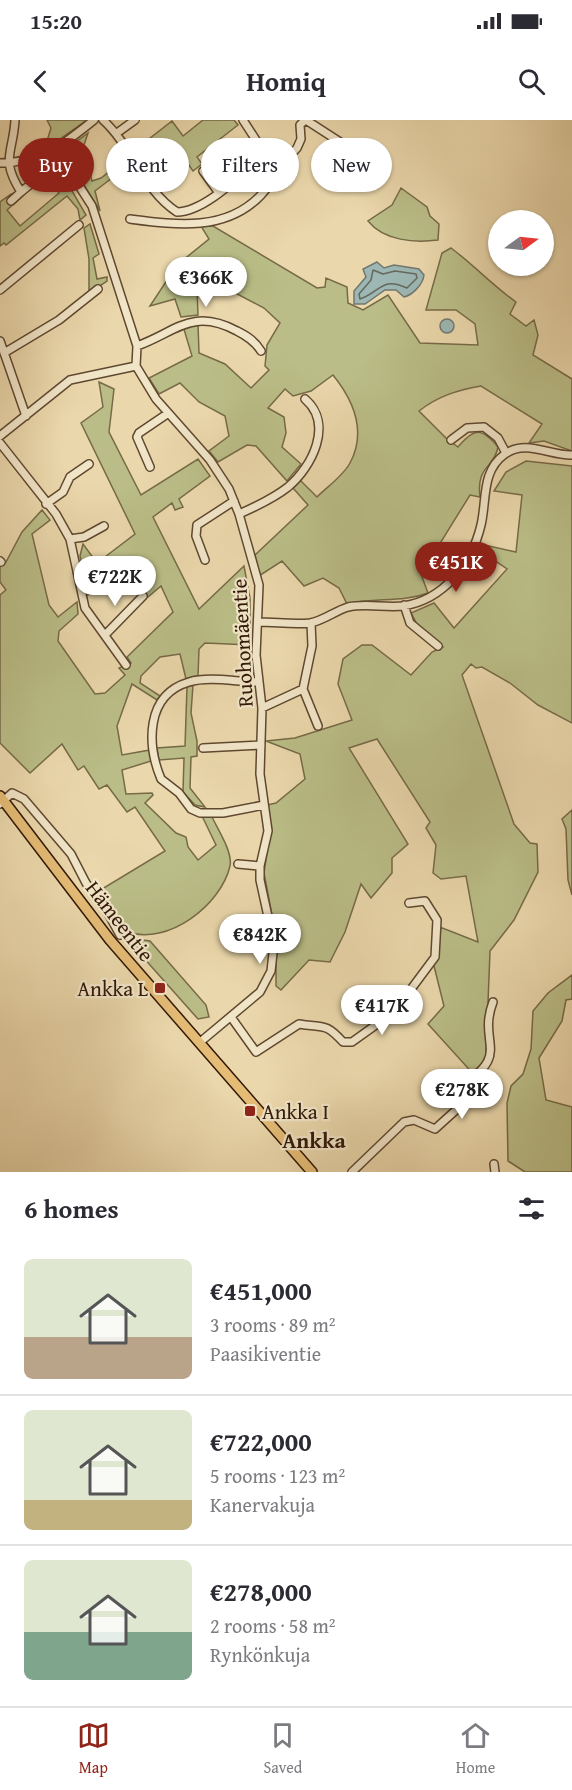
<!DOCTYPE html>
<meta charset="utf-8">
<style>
body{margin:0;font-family:"Gentium Book Plus",serif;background:#f2f2f3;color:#2b2b33;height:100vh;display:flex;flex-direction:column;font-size:22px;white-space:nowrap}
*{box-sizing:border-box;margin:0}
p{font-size:20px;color:#7c7c81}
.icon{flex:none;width:33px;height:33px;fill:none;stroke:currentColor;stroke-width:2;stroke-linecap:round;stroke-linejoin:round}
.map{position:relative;height:1052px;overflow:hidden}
.drawer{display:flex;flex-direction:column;background:#fff;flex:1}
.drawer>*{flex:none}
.guide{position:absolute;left:18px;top:18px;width:537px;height:54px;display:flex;gap:12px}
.needle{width:39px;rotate:75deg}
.controls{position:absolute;left:488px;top:90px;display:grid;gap:12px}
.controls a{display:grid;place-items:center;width:66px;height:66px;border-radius:50%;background:#fff;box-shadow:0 2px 4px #0004;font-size:30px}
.price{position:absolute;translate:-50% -51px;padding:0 14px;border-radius:21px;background:#fff;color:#222;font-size:20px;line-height:39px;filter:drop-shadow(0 2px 3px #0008)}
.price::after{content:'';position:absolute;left:50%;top:36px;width:18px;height:14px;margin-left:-9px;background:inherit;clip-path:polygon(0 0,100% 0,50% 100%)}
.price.selected{background:#8f2418;color:#fff}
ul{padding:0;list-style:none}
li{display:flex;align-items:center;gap:18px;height:150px;padding:0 24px}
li+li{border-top:2px solid #e1e1e2}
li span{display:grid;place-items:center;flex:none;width:168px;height:120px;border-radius:9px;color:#555}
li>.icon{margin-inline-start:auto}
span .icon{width:72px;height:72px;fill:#fffc;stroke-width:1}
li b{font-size:26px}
h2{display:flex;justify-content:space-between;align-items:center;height:72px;padding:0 24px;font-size:26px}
.tag{padding:0 21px;border-radius:27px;background:#fff;box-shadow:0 2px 4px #0004;font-size:21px;line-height:54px}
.tag.selected{background:#8f2418;color:#fff}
.status{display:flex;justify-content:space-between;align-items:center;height:42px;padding:0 30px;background:#fff;direction:ltr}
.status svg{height:16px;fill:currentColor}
header{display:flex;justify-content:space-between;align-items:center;height:78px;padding:0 24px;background:#fff;font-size:27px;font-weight:700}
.tabs{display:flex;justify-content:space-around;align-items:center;height:84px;border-top:2px solid #e1e1e2;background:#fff;font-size:16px;color:#7c7c81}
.tabs a{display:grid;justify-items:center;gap:3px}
.tabs .selected{color:#8f2418}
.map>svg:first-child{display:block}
.green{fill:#babd87;stroke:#766a47;stroke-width:1.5}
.water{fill:#9cb7b4;stroke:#71776f;stroke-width:1.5}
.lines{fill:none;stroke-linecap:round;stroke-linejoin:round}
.shore{stroke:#66685e;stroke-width:1.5}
.minor-casing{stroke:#5f4830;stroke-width:10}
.highway-casing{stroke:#311807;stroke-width:12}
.minor{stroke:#f1e5c8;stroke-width:7}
.highway{stroke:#e5bc76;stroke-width:9}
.poi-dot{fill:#8f2418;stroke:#f1e5c8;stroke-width:2}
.labels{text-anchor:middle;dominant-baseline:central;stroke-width:4.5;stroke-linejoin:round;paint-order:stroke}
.street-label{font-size:21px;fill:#311807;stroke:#f1e5c8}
.poi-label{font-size:21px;fill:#311807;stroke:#f1e5c8;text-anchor:end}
.neighbourhood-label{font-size:22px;font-weight:bold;fill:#311807;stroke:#f1e5c8}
</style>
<div class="status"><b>15:20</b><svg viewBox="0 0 49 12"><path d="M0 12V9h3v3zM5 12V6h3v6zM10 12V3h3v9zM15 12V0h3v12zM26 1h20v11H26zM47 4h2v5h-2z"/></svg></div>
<header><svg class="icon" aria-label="back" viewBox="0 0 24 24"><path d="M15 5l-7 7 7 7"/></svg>Homiq<svg class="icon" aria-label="search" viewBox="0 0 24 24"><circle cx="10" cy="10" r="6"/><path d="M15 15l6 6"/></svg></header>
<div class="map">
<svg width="572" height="1052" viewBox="0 0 572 1052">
<rect width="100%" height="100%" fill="#ead7ab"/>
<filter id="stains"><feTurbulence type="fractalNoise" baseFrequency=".00333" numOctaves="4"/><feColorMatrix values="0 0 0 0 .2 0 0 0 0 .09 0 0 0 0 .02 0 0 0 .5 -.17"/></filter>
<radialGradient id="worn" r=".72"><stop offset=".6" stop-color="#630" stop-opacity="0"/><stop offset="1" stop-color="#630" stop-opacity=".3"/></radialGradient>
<path class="green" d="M47,0H87L50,26L27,35L47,21L51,8Z
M203,0H234L238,5L197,37L202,44L193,51L184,38L153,62L131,33L172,1L183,16Z
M88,13L83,28L92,61L101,58L124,40L129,45L95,71L100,91L65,34V30Z
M46,45L60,50L86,95L80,100L78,89L67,76L6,125L4,123L0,126V82L11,74L17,81L7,90L20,106L59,73L38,46Z
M401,68L427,87L430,96L439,104L438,120C415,123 384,121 368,101L392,85Z
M90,104L99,134L93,138L97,159L107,157V161L89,173V139L84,108Z
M201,106H213L317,168L325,167L326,158L347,167L348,183L363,190L388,175L420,223L478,225L475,204L456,190H426L442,133L451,128C474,145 493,166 516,182L510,194L526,206L534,200L538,215L533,235L572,259V331L544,321L529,323L542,304L481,266C458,270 438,276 419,291L446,318L458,327C475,307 482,308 498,327C494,349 476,345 480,377L470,375L421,454L428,473C401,483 374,477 347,484L339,468L323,458L304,466L282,441L259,456L255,435L308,385L293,368L300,360L317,377C327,367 343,356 350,343C367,311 354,281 333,255L311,271L293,276L285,269L268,288L284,297L286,313L282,327L301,344L287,361L256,326L247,325L218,342L209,331L229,316L225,296L199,282L180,263L159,274L149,258L192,236L183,206L198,204L199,233L225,244L251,268L269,250L265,246L267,225L280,203L264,188L224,167L197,168L198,195L181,197L175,179L150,186L177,145L209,119Z
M99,262L114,269L109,312L141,375L198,339L210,356L179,379L183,387L175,390L172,383L153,397L199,489L244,446L250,478V525L205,523L199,529L198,556L186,559L180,534L160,537L141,556L140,563L160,576L157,580L132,564L117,606L122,635L150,630L151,641L122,650L126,674L152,673L153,675L145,683L176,713L186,717L188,727L198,740L216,725L202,696L211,695C217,708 233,732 230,746C221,785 168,826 127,812C114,807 104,783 97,772L165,731L135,687L127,692L107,665L99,669L84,646L78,650L62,624L30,653L0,623V475L6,470L0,462V447L6,442L22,412L42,390L50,400L32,414L49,485L58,497L77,482L78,494L59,511L58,521L95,574L105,573L125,555L119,548L131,543L127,537L173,492L161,466L148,477L140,467L152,458L136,438L88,475L80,436L83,424L97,443L135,414L81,303L103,287Z
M526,341L572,346V603L538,585L510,563L482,547L476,548L471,544L462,555L514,704L530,723L537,724L538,752L514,800L490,831L486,935L476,957L428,904L444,886L433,842L439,832L440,807L478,822L466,756L441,759L433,753L436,725L426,708L430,702L377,619L349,628L408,724L392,738V753L371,778L361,764L345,812L330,842L309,840L281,870L276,866V816L264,753L270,712L267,685L276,683L305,659L300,634L266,621L295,618L352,600L338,564L343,539L362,525H372L411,555L432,532L443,527L417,504L411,493L434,483L454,508L507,449L482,432L485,425L516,432L522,375L494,371L506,352Z
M193,565L191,593L197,621V636L191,637L190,668L205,687L195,685L183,672L184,638L159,640L157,628L185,626L187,567Z
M572,690V775L568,760L566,709L562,699Z
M126,818L150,821L206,885L209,897L198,899Z
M572,855V879L566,880L562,901L539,938L546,980L572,987V1052H525L508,1041L507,983L511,966L523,954L531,929L533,891L548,873Z"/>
<path class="water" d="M377,142L384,148L394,145L419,149L424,155C423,164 413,175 404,177L396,170H385L365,184H354V171L366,157L363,149Z
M440 206a7 7 0 1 1 14 0a7 7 0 1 1-14 0Z"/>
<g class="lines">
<path class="shore" d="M373,150L383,154L395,151L416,154L417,158L407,168C381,156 381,172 360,179L359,174L371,160Z"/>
<g class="minor-casing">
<path id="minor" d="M103,0C132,26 143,70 177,92C206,92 243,52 265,34L243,0
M306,0L371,42
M117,13L135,0
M56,30L92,86L137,226L136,246L156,279L210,340L229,369L239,394L259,465L256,535L262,588L260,654L268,711L260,746V760L274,824L271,851L260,872L199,923
M0,43C44,42 61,26 94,0
M203,51L219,73
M21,72L44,53
M11,81L21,72C0,39 13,34 15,0
M130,99C176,105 226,112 261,75C275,60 283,42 297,28L301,19L300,5L305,0
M0,170L79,105
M0,221L26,296
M137,226C176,212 192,187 237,211C247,216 255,221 261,231
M4,233L59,200L98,169
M0,316L70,260L136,246
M451,320L467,308L484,307L498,318L506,333
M0,323L56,394L70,419L85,488L126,545
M150,347L137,317L139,313L167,294
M46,384L63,372L70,357L89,344
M239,394C255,387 274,378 288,367C312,347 334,304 305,279
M70,419L84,417L104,406
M205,440L196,416L197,405L234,381
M0,441L1,442
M404,485L410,503L438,526
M259,502C276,502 294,505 310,503C323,501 335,491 348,487C366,483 385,488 403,486C444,480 472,443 481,405C487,380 481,351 505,334C526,319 550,336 572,335
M311,503L312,526L303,569L318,606
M105,515L143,476
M258,562C237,562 209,556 189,562C145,575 147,625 161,659L179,673L191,689L200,693H223L264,685
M262,588L303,569
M203,628L261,625
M0,684L12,673L24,679L71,734L86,763L108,793L120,815
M238,744L260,746
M231,897L256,932L299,904C323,908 325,902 343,922H352L394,892L435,837L437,800L425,781L409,783
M494,1044L495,1052
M352,1052L404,1002L414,1000L435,1009L456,990L460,966C513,934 477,924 493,882"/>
</g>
<g class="highway-casing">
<path id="highway" d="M0,676L110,820L312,1052"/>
</g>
<use href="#minor" class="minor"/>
<use href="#highway" class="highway"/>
</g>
<g class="poi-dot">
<rect x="154" y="862" width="12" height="12" rx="3"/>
<rect x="244" y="985" width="12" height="12" rx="3"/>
</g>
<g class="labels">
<g class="street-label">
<text transform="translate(242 523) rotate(-93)">Ruohomäentie</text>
<text transform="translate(120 801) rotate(52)">Hämeentie</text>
</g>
<g class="poi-label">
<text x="148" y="868">Ankka L</text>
<text x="262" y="991" text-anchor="start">Ankka I</text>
</g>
<g class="neighbourhood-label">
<text x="314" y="1020">Ankka</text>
</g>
</g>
<rect width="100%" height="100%" filter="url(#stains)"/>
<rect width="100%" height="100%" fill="url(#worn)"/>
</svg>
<div class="controls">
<a><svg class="needle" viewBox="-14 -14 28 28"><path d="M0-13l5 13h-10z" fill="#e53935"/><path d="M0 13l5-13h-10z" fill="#7c7c81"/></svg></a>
</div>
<b class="price" style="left:206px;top:188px">€366K</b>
<b class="price selected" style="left:456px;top:473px">€451K</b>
<b class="price" style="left:115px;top:487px">€722K</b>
<b class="price" style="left:260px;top:845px">€842K</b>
<b class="price" style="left:382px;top:916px">€417K</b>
<b class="price" style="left:462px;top:1000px">€278K</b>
<div class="guide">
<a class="tag selected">Buy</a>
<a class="tag">Rent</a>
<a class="tag">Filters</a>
<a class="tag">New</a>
</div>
</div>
<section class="drawer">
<h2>6 homes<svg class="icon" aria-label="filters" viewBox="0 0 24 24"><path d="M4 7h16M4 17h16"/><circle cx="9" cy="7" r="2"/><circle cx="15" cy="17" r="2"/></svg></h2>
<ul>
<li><span style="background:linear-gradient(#dfe7d0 65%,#b9a48a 0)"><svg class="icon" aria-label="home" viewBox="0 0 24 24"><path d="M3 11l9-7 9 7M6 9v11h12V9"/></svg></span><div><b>€451,000</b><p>3 rooms · 89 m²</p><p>Paasikiventie</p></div></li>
<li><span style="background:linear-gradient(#dfe7d0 75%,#c2b280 0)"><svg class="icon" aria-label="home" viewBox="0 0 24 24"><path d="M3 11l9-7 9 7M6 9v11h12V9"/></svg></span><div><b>€722,000</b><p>5 rooms · 123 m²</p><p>Kanervakuja</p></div></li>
<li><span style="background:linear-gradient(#dfe7d0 60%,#7fa58c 0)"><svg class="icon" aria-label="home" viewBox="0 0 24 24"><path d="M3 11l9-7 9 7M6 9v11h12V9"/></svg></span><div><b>€278,000</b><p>2 rooms · 58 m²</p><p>Rynkönkuja</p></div></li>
</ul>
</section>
<nav class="tabs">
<a class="selected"><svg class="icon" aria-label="map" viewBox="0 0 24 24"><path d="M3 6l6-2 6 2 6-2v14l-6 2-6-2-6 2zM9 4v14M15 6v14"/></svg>Map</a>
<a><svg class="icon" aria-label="saved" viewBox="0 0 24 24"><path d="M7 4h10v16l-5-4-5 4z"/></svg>Saved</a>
<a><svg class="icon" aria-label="home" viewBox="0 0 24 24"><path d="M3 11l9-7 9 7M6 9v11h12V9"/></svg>Home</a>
</nav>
